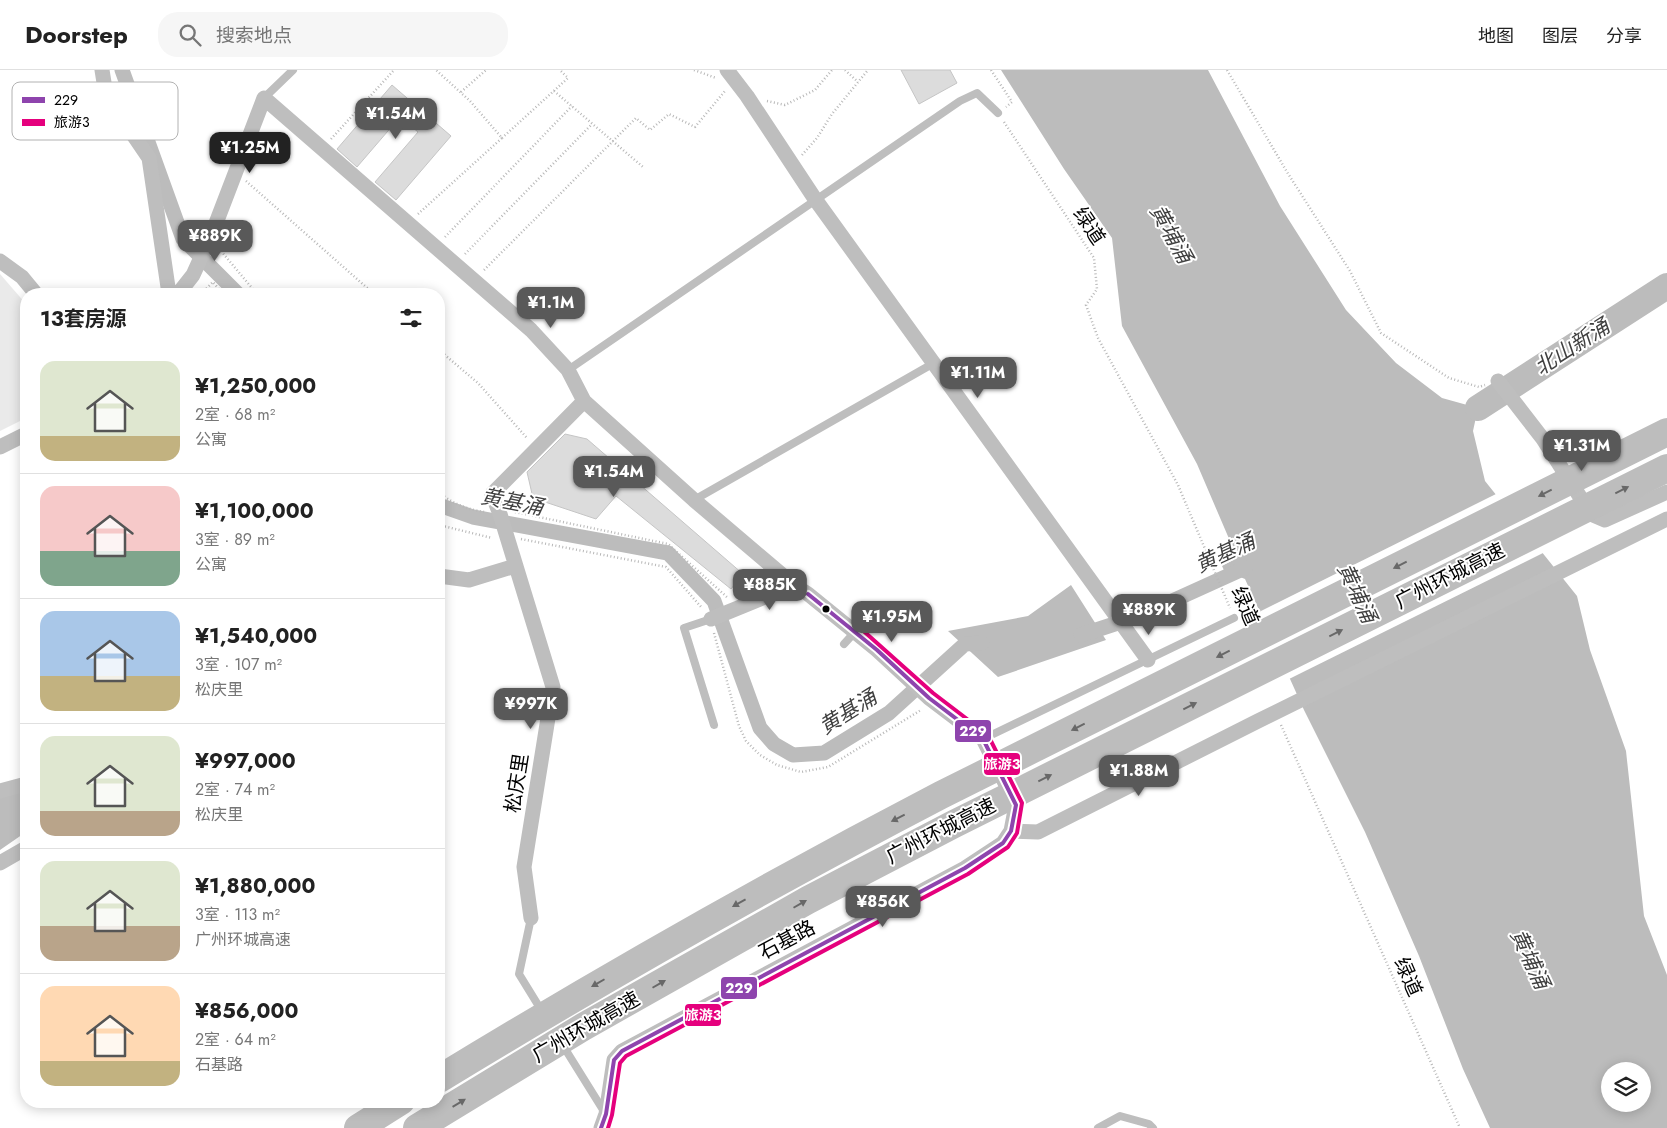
<!DOCTYPE html>
<html lang="zh">
<meta charset="utf-8">
<style>
body{margin:0;font-family:Jost,"Noto Sans SC",sans-serif;background:#f6f6f6;color:#222;height:100vh;display:flex;flex-direction:column;font-size:19px;white-space:nowrap}
*{box-sizing:border-box;margin:0}
p{font-size:16px;color:#767676}
.icon{flex:none;width:28px;height:28px;fill:none;stroke:currentColor;stroke-width:2;stroke-linecap:round;stroke-linejoin:round}
.map{position:relative;flex:1;overflow:hidden}
.side{position:absolute;left:20px;top:218px;width:425px;height:820px;display:flex;flex-direction:column;background:#fff;border-radius:20px;box-shadow:0 2px 12px #0003}
.side>*{flex:none}
.controls{position:absolute;left:1601px;top:992px;display:grid;gap:10px}
.controls a{display:grid;place-items:center;width:50px;height:50px;border-radius:50%;background:#fff;box-shadow:0 2px 12px #0003;font-size:25px}
.price{position:absolute;translate:-50% -42px;padding:0 11px;border-radius:10px;background:#595959;color:#fff;font-size:16px;line-height:32px;filter:drop-shadow(0 1px 2px #0008)}
.price::after{content:'';position:absolute;left:50%;top:30px;width:15px;height:11px;margin-left:-8px;background:inherit;clip-path:polygon(0 0,100% 0,50% 100%)}
.price.selected{background:#222;color:#fff}
ul{padding:0;list-style:none}
li{display:flex;align-items:center;gap:15px;height:125px;padding:0 20px}
li+li{border-top:1px solid #e0e0e0}
li span{display:grid;place-items:center;flex:none;width:140px;height:100px;border-radius:15px;color:#555}
li>.icon{margin-inline-start:auto}
span .icon{width:60px;height:60px;fill:#fffc;stroke-width:1}
li b{font-size:21px}
h2{display:flex;justify-content:space-between;align-items:center;height:60px;padding:0 20px;font-size:21px}
header{display:flex;align-items:center;gap:30px;box-sizing:border-box;height:70px;padding:0 25px;background:#fff;border-bottom:1px solid #e0e0e0}
header strong{font-size:24px}
nav{display:flex;gap:28px;margin-inline-start:auto;font-size:18px}
.search{width:350px;height:45px;background:#f6f6f6;display:flex;align-items:center;gap:12px;box-sizing:border-box;padding:0 18px;border-radius:20px;color:#767676;font-size:19px}
.map>svg:first-child{display:block}
.green{fill:#eaeaea}
.water{fill:#bcbcbc;fill-rule:evenodd}
.pier{fill:#fff}
.lines{fill:none;stroke-linecap:round;stroke-linejoin:round}
.canal{stroke:#bcbcbc;stroke-width:15}
.river{stroke:#bcbcbc;stroke-width:26}
.building{fill:#dcdcdc;stroke:#c5c5c5}
.path{stroke:#b8b8b8;stroke-width:2.5;stroke-dasharray:1 2.5;stroke-linecap:butt}
.lane{stroke:#bebebe;stroke-width:8}
.street{stroke:#bebebe;stroke-width:15}
.highway{stroke:#bdbdbd;stroke-width:28}
.bus-1-casing{stroke:#fff;stroke-width:8}
.bus-2-casing{stroke:#fff;stroke-width:8}
.bus-1{stroke:#8e44ad;stroke-width:4}
.bus-2{stroke:#e5007d;stroke-width:4}
.oneway{fill:#686868}
.bus-dot{fill:#000;stroke:#fff;stroke-width:2}
.labels{text-anchor:middle;dominant-baseline:central;stroke-width:4;stroke-linejoin:round;paint-order:stroke}
.street-label{font-size:20px;fill:#000;stroke:#fff}
.water-label{font-size:21px;font-style:italic;fill:#404040;stroke:#fff}
.key{fill:#fff;stroke:#b2b2b2;stroke-width:1}
.key-label{font-size:14px;fill:#000}
.line-badge{stroke:#fff;stroke-width:2}
.badge-label{font-size:14px;text-anchor:middle;font-weight:bold;fill:#fff}
</style>
<header>
<strong>Doorstep</strong>
<div class="search"><svg class="icon" aria-label="search" viewBox="0 0 24 24"><circle cx="10" cy="10" r="6"/><path d="M15 15l6 6"/></svg>搜索地点</div>
<nav><a>地图</a><a>图层</a><a>分享</a></nav>
</header>
<div class="map">
<svg width="1667" height="1058" viewBox="0 0 1667 1058">
<rect width="100%" height="100%" fill="#fff"/>
<path class="green" d="M0,204L26,234V348L0,361Z"/>
<path class="water" d="M1001,0H1208L1280,136L1346,240L1396,293L1442,328L1478,338L1473,361L1485,411L1577,526L1590,580L1626,681L1644,846L1667,905V1058H1490L1463,999L1419,886L1365,762L1304,640L1245,509L1240,507L1228,509L1222,496L1233,490L1236,485L1197,394L1122,256L1112,168L1064,99ZM1610,1001H1642V1034H1610Z
M1071,515L1106,570L998,607L948,561L1028,546Z
M26,719V762L0,780V725Z"/>
<path class="pier" d="M1498,423L1545,482L1287,610L1257,543Z"/>
<g class="lines">
<path class="canal" d="M122,0L183,169L238,224
M439,435L473,447L668,483L714,531L760,658L774,674L793,685L824,683L889,643L965,574L982,573
M1081,565L1139,546L1245,498"/>
<path class="river" d="M1478,338L1667,216"/>
</g>
<path class="building" d="M901,0H950L957,13L919,34Z
M392,15L451,66L396,130L375,112L418,62L400,47L357,97L337,79Z
M565,364L587,369L743,504L731,519L616,426L596,449L533,428L527,402Z"/>
<g class="lines">
<path class="path" d="M694,0L716,8
M845,0L858,12
M991,0L1012,32L1006,37
M1227,0L1287,102L1350,201L1381,263L1449,308L1479,317L1485,315
M554,21L643,97
M461,22L486,0
M767,31L785,35L815,20L832,0
M1004,52L1094,188L1097,219L1086,235L1098,268L1178,415L1230,538
M502,68L568,8L560,0
M331,69L394,0
M802,85L817,68L832,44L868,0
M246,111L374,224
M418,144L502,68L470,31L436,0
M445,167L572,36
M221,181L257,224
M465,184L592,54
M484,200L636,48L650,60L669,44L695,57L725,21
M197,223L205,220L213,212L223,224
M439,280L478,313L527,368
M439,422C450,433 469,440 485,442
M515,442L668,474L728,528
M439,453L443,456L492,468
M521,469L666,497L702,538
M714,563L739,656L746,671L760,685L777,695L801,702L828,697L921,640
M1281,655L1460,1058"/>
<path class="lane" d="M264,28L293,0
M568,300L960,31L977,23L998,43
M694,430L934,293
M711,549L684,558L714,655
M844,574L855,562
M983,669L1234,548
M531,848L519,904L543,943
M562,974L605,1043
M1098,1058L1120,1046L1149,1054L1153,1058"/>
<path class="street" d="M102,0L106,25L149,88L169,224
M727,0L747,26L815,129L1148,590
M0,191L22,207L36,224
M178,224L193,205L213,161L264,28L531,260L568,300L584,331L694,430L794,515L808,524L877,580L929,628L983,669L1016,735L1011,761L1003,773L965,798L622,981L614,990L606,1044L601,1058
M1498,311L1543,369L1591,444L1605,450L1667,422
M0,377L26,364
M439,506L469,510L515,496
M711,549L794,515
M0,721L26,714
M1011,761L1038,762L1258,651L1667,449
M0,793L26,778
M531,848L524,797L553,617L500,444L492,424L584,331"/>
<path class="highway" d="M439,1009C603,909 770,814 941,725L1667,362
M358,1058L401,1031
M417,1058L583,957L808,830L954,754L1667,398"/>
<g class="bus-1-casing">
<path id="bus-1" d="M601,1058L606,1044L614,990L622,981L965,798L1003,773L1011,761L1016,735L983,669L929,628L877,580L808,524"/>
</g>
<g class="bus-2-casing">
<path id="bus-2" d="M608,1058L612,1045L620,993L626,986L968,804L1008,777L1017,763L1022,733L988,665L933,623L859,557"/>
</g>
<use href="#bus-1" class="bus-1"/>
<use href="#bus-2" class="bus-2"/>
</g>
<defs><path id="oneway-solid" d="M-6-.8H1V-3.2L6.5 0L1 3.2V.8H-6Z" transform="scale(1.25)"/></defs>
<g class="oneway">
<use href="#oneway-solid" transform="translate(1622 420) rotate(-27)"/>
<use href="#oneway-solid" transform="translate(1545 423) rotate(153)"/>
<use href="#oneway-solid" transform="translate(1400 495) rotate(153)"/>
<use href="#oneway-solid" transform="translate(1336 563) rotate(-27)"/>
<use href="#oneway-solid" transform="translate(1223 584) rotate(153)"/>
<use href="#oneway-solid" transform="translate(1190 636) rotate(-27)"/>
<use href="#oneway-solid" transform="translate(1078 657) rotate(153)"/>
<use href="#oneway-solid" transform="translate(1045 708) rotate(-27)"/>
<use href="#oneway-solid" transform="translate(898 748) rotate(153)"/>
<use href="#oneway-solid" transform="translate(739 833) rotate(151)"/>
<use href="#oneway-solid" transform="translate(800 834) rotate(-30)"/>
<use href="#oneway-solid" transform="translate(598 913) rotate(150)"/>
<use href="#oneway-solid" transform="translate(659 914) rotate(-30)"/>
<use href="#oneway-solid" transform="translate(459 1033) rotate(-31)"/>
</g>
<circle class="bus-dot" cx="826" cy="539" r="4.5"/>
<g class="labels">
<g class="street-label">
<text transform="translate(1089 156) rotate(56)">绿道</text>
<text transform="translate(1450 506) rotate(-27)">广州环城高速</text>
<text transform="translate(1245 536) rotate(67)">绿道</text>
<text transform="translate(517 713) rotate(-81)">松庆里</text>
<text transform="translate(941 761) rotate(-27)">广州环城高速</text>
<text transform="translate(787 870) rotate(-28)">石基路</text>
<text transform="translate(1408 907) rotate(66)">绿道</text>
<text transform="translate(586 957) rotate(-30)">广州环城高速</text>
</g>
<g class="water-label">
<text transform="translate(1171 164) rotate(61)">黄埔涌</text>
<text transform="translate(1572 277) rotate(-33)">北山新涌</text>
<text transform="translate(512 432) rotate(11)">黄基涌</text>
<text transform="translate(1225 483) rotate(-25)">黄基涌</text>
<text transform="translate(1357 523) rotate(65)">黄埔涌</text>
<text transform="translate(848 642) rotate(-32)">黄基涌</text>
<text transform="translate(1530 889) rotate(65)">黄埔涌</text>
</g>
</g>
<rect x="12" y="12" width="166" height="58" rx="8" class="key"/>
<rect x="22" y="27" width="23" height="6" fill="#8e44ad"/>
<rect x="22" y="49" width="23" height="7" fill="#e5007d"/>
<g class="key-label">
<text x="54" y="35">229</text>
<text x="54" y="57">旅游3</text>
</g>
<g class="line-badge">
<rect x="954" y="649" width="38" height="24" rx="5" fill="#8e44ad"/>
<rect x="983" y="682" width="38" height="24" rx="5" fill="#e5007d"/>
<rect x="720" y="906" width="38" height="24" rx="5" fill="#8e44ad"/>
<rect x="684" y="933" width="38" height="24" rx="5" fill="#e5007d"/>
</g>
<g class="badge-label">
<text x="973" y="666">229</text>
<text x="1002" y="699">旅游3</text>
<text x="739" y="923">229</text>
<text x="703" y="950">旅游3</text>
</g>
</svg>
<div class="controls">
<a><svg class="icon" aria-label="layers" viewBox="0 0 24 24"><path d="M12 4l9 5-9 5-9-5zM3 14l9 5 9-5"/></svg></a>
</div>
<b class="price" style="left:396px;top:70px">¥1.54M</b>
<b class="price selected" style="left:250px;top:104px">¥1.25M</b>
<b class="price" style="left:215px;top:192px">¥889K</b>
<b class="price" style="left:551px;top:259px">¥1.1M</b>
<b class="price" style="left:978px;top:329px">¥1.11M</b>
<b class="price" style="left:1582px;top:402px">¥1.31M</b>
<b class="price" style="left:614px;top:428px">¥1.54M</b>
<b class="price" style="left:770px;top:541px">¥885K</b>
<b class="price" style="left:1149px;top:566px">¥889K</b>
<b class="price" style="left:892px;top:573px">¥1.95M</b>
<b class="price" style="left:531px;top:660px">¥997K</b>
<b class="price" style="left:1139px;top:727px">¥1.88M</b>
<b class="price" style="left:883px;top:858px">¥856K</b>
<section class="side">
<h2>13套房源<svg class="icon" aria-label="filters" viewBox="0 0 24 24"><path d="M4 7h16M4 17h16"/><circle cx="9" cy="7" r="2"/><circle cx="15" cy="17" r="2"/></svg></h2>
<ul>
<li><span style="background:linear-gradient(#dfe7d0 75%,#c2b280 0)"><svg class="icon" aria-label="home" viewBox="0 0 24 24"><path d="M3 11l9-7 9 7M6 9v11h12V9"/></svg></span><div><b>¥1,250,000</b><p>2室 · 68 m²</p><p>公寓</p></div></li>
<li><span style="background:linear-gradient(#f6c9c9 65%,#7fa58c 0)"><svg class="icon" aria-label="home" viewBox="0 0 24 24"><path d="M3 11l9-7 9 7M6 9v11h12V9"/></svg></span><div><b>¥1,100,000</b><p>3室 · 89 m²</p><p>公寓</p></div></li>
<li><span style="background:linear-gradient(#a9c7e8 65%,#c2b280 0)"><svg class="icon" aria-label="home" viewBox="0 0 24 24"><path d="M3 11l9-7 9 7M6 9v11h12V9"/></svg></span><div><b>¥1,540,000</b><p>3室 · 107 m²</p><p>松庆里</p></div></li>
<li><span style="background:linear-gradient(#dfe7d0 75%,#b9a48a 0)"><svg class="icon" aria-label="home" viewBox="0 0 24 24"><path d="M3 11l9-7 9 7M6 9v11h12V9"/></svg></span><div><b>¥997,000</b><p>2室 · 74 m²</p><p>松庆里</p></div></li>
<li><span style="background:linear-gradient(#dfe7d0 65%,#b9a48a 0)"><svg class="icon" aria-label="home" viewBox="0 0 24 24"><path d="M3 11l9-7 9 7M6 9v11h12V9"/></svg></span><div><b>¥1,880,000</b><p>3室 · 113 m²</p><p>广州环城高速</p></div></li>
<li><span style="background:linear-gradient(#ffd9b3 75%,#c2b280 0)"><svg class="icon" aria-label="home" viewBox="0 0 24 24"><path d="M3 11l9-7 9 7M6 9v11h12V9"/></svg></span><div><b>¥856,000</b><p>2室 · 64 m²</p><p>石基路</p></div></li>
</ul>
</section>
</div>
